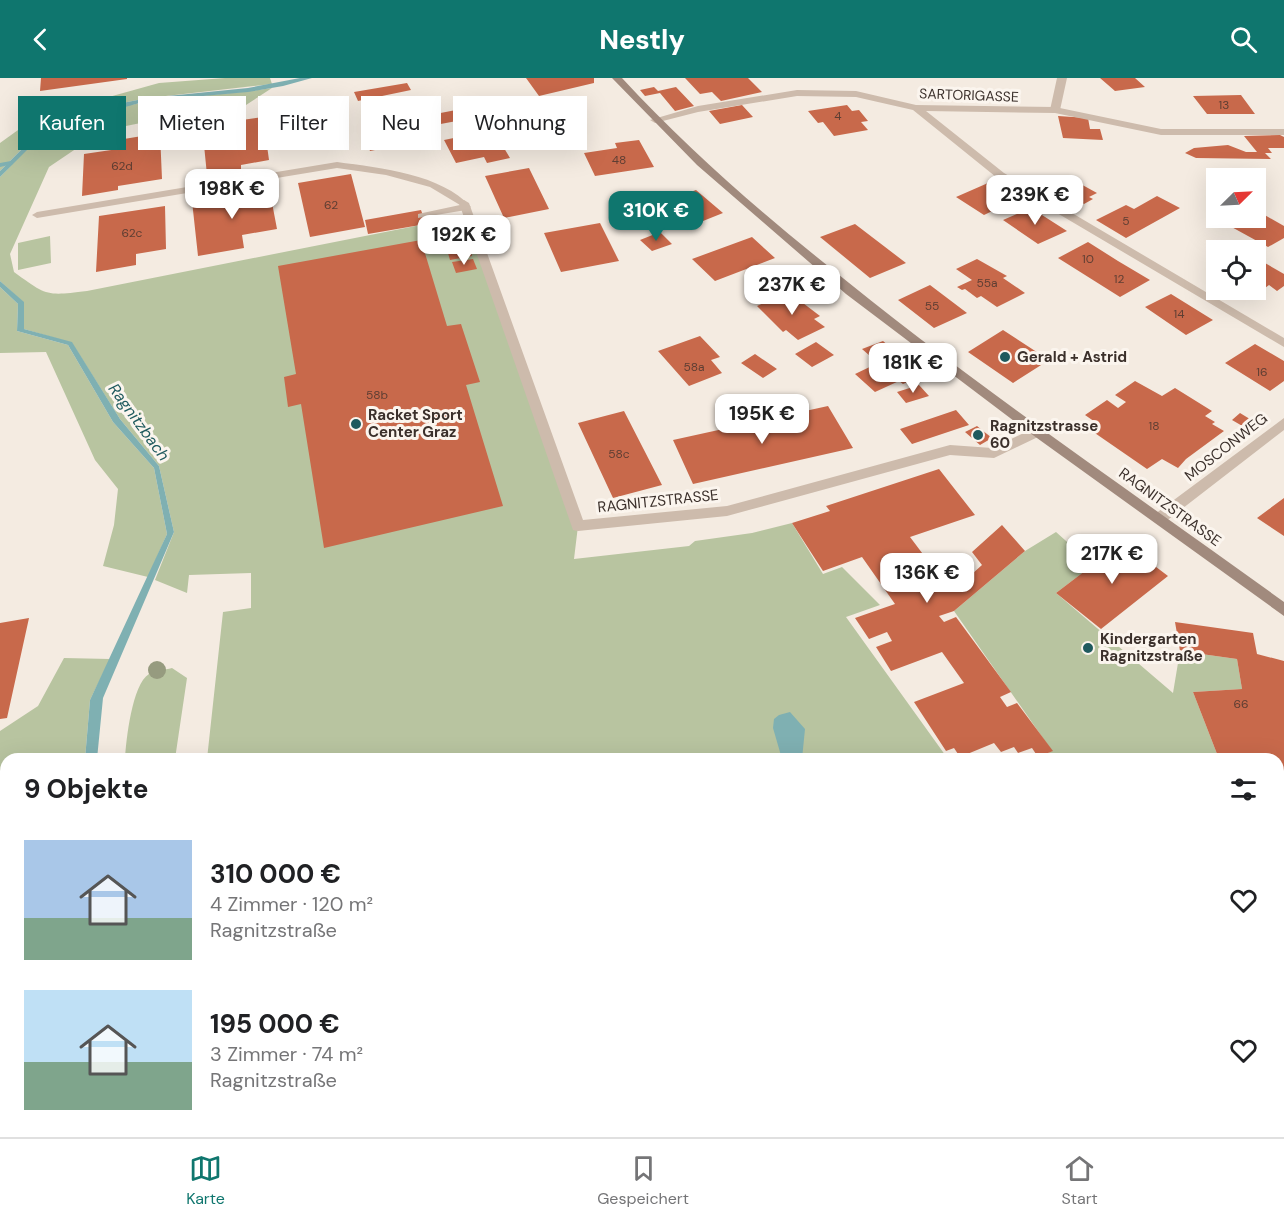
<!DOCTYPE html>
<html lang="de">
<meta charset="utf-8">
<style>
body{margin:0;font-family:"DM Sans",sans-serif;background:#f2f2f2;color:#202124;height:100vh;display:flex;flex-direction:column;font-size:22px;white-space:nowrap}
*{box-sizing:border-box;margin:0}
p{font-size:20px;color:#757577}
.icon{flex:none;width:33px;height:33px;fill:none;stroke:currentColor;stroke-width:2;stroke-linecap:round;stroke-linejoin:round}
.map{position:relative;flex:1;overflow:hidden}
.panel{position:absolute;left:0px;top:675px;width:1284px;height:384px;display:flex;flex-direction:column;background:#fff;border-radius:18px 18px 0 0;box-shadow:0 6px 24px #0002}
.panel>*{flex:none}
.top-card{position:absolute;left:18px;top:18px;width:600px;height:54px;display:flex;gap:12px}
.needle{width:39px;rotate:66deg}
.fabs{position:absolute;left:1206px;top:90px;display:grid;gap:12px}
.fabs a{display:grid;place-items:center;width:60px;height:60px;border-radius:0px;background:#fff;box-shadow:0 6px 24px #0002;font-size:30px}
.price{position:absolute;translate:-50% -51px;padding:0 14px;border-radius:12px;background:#fff;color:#222;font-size:20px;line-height:39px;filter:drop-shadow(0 2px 3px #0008)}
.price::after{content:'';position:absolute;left:50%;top:36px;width:18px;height:14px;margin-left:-9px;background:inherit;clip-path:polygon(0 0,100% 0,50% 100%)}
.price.on{background:#0f766e;color:#fff}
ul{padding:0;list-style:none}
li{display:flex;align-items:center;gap:18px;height:150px;padding:0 24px}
li span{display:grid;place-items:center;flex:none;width:168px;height:120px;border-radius:0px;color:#555}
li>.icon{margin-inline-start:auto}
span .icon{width:72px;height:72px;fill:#fffc;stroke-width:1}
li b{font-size:26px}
h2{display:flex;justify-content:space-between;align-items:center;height:72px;padding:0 24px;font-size:26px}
.pill{padding:0 21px;border-radius:0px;background:#fff;box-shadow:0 6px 24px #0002;font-size:21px;line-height:54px}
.pill.on{background:#0f766e;color:#fff}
header{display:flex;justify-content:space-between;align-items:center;height:78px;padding:0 24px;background:#0f766e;color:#fff;font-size:27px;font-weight:800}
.dock{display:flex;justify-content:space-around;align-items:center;height:84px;border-top:2px solid #e0e0e0;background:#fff;font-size:16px;color:#757577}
.dock a{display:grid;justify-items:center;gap:3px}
.dock .on{color:#0f766e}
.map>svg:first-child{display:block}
.green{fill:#b8c4a0}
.water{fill:#7fb0b2}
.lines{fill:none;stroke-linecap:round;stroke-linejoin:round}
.stream{fill:#7fb0b2;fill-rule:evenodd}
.building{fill:#c8694b}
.service{fill:#cdbbac;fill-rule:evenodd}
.minor{fill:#cdbbac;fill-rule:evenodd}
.secondary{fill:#a18a7d;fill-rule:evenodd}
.tree{fill:#969b7f}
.poi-dot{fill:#1f5a5e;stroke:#fbf5ee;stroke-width:2}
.labels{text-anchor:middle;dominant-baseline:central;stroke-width:6;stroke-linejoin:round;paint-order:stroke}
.number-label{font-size:12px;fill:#5e3e33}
.far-street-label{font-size:14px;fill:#3b302b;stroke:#fbf5ee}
.poi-label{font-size:15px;font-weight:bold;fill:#3b302b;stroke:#fbf5ee;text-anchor:start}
.street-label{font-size:15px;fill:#3b302b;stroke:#fbf5ee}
.water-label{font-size:16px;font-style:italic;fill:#1f5a5e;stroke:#fbf5ee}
</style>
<header><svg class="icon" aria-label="back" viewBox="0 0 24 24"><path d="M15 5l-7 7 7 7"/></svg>Nestly<svg class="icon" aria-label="search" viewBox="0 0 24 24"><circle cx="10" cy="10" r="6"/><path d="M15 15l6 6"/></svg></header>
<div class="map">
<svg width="1284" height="1059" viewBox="0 0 1284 1059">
<rect width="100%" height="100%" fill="#f4ebe1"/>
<path class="green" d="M225,0H270L272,6L148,20L117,26L52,48L37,56L0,93V65L25,47L73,29L159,5Z
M272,10L246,27L210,31L121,49L83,66L49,89L10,176L14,194C47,218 46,218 87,213L456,140H470L578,448L574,481L689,468L695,463L752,455L792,445L823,496L842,489L880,527L846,539L948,681H207L223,534L251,530V495L189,497L187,515L155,502L174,454L159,388L120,341L72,265L24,251L23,224L0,203V99C16,83 34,60 55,50C124,18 199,21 272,10Z
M50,158L51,185L18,192V165Z
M0,209L18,226L17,253L68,267L113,344L154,390L167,456L148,499L103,488L114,447L118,411L95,382L46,274L0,275Z
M1056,454L1093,487L1056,515L1173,615L1180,573L1237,581L1242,611L1193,614L1219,681H1034L1052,673L954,533L1025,473Z
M64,580L110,581L90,622L85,681H6V1005L0,1026V653L38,628Z
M172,590L187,600L175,681H125C126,663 132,606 149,596C155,592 165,592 172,590Z
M1278,688L1284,695V852L1278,860Z
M1284,928V1059H966L985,1053H1278V936Z
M26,1053H114L112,1059H24Z
M147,1053H615L617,1059H146Z"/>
<path class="water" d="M300,0H312L283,8L248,14L147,23L85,40L54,50L40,59L0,99V93L37,56L52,48L117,26L148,20L248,10Z
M0,203L24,224V251L72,264L120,341L159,388L174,454L103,620L97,681H85L90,622L167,456L154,390L113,344L68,267L17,253L18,226L0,209Z
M790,634L805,651L802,681H782L773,650L774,641L779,637Z"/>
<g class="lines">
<path class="stream" d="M11,83L13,84V86L0,89V85Z"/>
</g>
<path class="building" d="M41,0H127V1L40,13Z
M526,0H594V5L539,18Z
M685,0H748L762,14L721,23L712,14L700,16Z
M1100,0H1135L1145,9L1115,13Z
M407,5L411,12L358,23L354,14Z
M654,9L658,13L676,9L694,28L675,33L660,15L645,18L640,12Z
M1241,17L1255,36H1207L1193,18Z
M412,22L415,27L424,25L429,34L419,36L422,41L389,47L379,28Z
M742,27L753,39L720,46L709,33Z
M847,27L852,33L859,32L868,43L861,44L868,52L834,58L823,44L818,45L808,33Z
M456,32L462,42L430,48L425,38Z
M1058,38L1088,40L1090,51H1100L1103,62L1063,60Z
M263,39L269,82L241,87V91L207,97L203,57L237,51L235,43Z
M189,41L190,47L176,49V43Z
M160,55L162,101L118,108V112L82,118L84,76L118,71V62Z
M478,55L482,63L498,60L510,80L487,85L484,79L456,85L444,62Z
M1280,57L1284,59V70H1268L1272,75H1265L1271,81L1196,80L1185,75L1194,70L1228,67L1246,74H1257L1244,58Z
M397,60L400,67L370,73L367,66Z
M639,62L654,89L595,98L584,75L617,70L615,65Z
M529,90L549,131L504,140L485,98Z
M351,96L365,149L310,159L298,105Z
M1066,98L1097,115L1089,119L1093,121L1084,126L1080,123L1072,128L1041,110Z
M988,105L1010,118L1006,120L1011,124L984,137L956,119Z
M269,109L277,151L242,157L244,170L198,178L192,123Z
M696,112L723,135L683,151L656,127Z
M1157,118L1180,130L1126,160L1096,142L1126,127L1134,131Z
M165,128L166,171L136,176V187L96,194L99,138Z
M1031,130L1067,153L1038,166L1003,142Z
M421,132L426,146L368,156L365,142Z
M1256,132L1284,148V160L1268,169L1217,141L1256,140Z
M600,145L619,183L561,194L544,155Z
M855,146L906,185L870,200L820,159Z
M660,154L672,166L652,173L640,162Z
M752,159L775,180L715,203L692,181Z
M421,162L447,248L461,246L480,304L466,307L503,428L324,470L301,326L288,329L284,299L296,296L278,188Z
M468,164L472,178L450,182L446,168Z
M1088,164L1118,183L1150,202L1120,219L1058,180Z
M473,181L477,191L456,195L452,184Z
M977,181L1007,198L1003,200L1025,215L997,229L981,218L977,220L965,211L962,212L957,209L972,202L956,191Z
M1258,181L1284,196V208L1277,213L1269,207L1265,210L1256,205V183Z
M930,207L967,235L934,250L898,222Z
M783,216L793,224L799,222L820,238L814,241L825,249L798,262L786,252L783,254L757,228Z
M1171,216L1213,242L1186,257L1145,229Z
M1003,252L1049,282L1013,305L968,274Z
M700,258L720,279L711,282L722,295L689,308L658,273Z
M883,263L923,297L903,306L899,303L875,314L855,296L878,285L862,271Z
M816,264L834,277L812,289L795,276Z
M1255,266L1284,283V303L1270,313L1225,285Z
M755,276L777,291L763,300L741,285Z
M1135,303L1162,318L1175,310L1212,333L1205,338L1215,344L1212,346L1224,353L1186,381L1178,390L1162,381L1147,391L1089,351L1098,346L1085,337L1107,322L1118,330L1126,324L1115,317Z
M919,307L929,318L906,325L897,314Z
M828,328L853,370L693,406L673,362Z
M956,332L969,347L912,366L900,351Z
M624,333L662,407L613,420L578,345Z
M1240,335L1258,346L1251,353L1232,342Z
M977,348L992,360L980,367L965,354Z
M939,391L975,437L910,459L944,504L972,496L982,487L972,474L1002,447L1025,473L954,533L939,538L944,544L956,539L1011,614L1000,619L1007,629L1017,625L1053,673L1038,679L1032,670L1018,675L1014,669L1001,674L994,665L960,679L954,670L946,673L914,624L964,605L942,574L891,593L876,569L892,563L887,554L869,561L855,540L895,526L862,479L823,493L792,445L830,433L826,428Z
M1284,420V458L1257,440Z
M1123,464L1168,498L1101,551L1056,515Z
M29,540L7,640L0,641V545Z
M1175,544L1253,555L1257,576L1284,583V695L1278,688V681H1219L1193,614L1242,611L1237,581L1180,573Z
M263,1053H332V1059H258V1054Z
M615,1053H690L674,1059H617Z
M734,1053H775V1054L757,1059H736Z
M1156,1053H1177L1180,1059H1135Z"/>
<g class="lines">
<path class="service" d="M1057,0H1067L1060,32L1055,35L1050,32Z
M337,84C382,90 441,96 471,129L466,132L418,140V136L460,127L430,109L386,97L337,90L37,140L32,137L37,134Z"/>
<path class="minor" d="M797,12L856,13L916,27L1055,29L1161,51H1284V57H1161L1055,35L926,33L1004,95L1284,260V269L996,99L913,32L856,19L797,18L698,34L655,45L650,42L698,28Z
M464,122L469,125L583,442L727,428L950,367L992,370L1030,352L1035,350L1042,355L1040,358L994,380L950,377L727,438L578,453L573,452L459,125Z
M1284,340V352L1165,444H1155L1153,440L1155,436Z
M1284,873V896L1278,899V875Z
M885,1053H921L919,1059H883Z"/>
<path class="secondary" d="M612,0H622C684,67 752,127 823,184C971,305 1129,412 1284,524V538L1030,355L846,216L697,87Z"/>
</g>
<circle class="tree" cx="157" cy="592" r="9"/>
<g class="poi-dot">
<circle cx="1005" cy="279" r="6"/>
<circle cx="356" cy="346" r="6"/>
<circle cx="978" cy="357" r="6"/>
<circle cx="1088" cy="570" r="6"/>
</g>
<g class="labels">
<g class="number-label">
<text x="1224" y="27">13</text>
<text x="838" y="38">4</text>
<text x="619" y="82">48</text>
<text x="122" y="88">62d</text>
<text x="331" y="127">62</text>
<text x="1126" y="143">5</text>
<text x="132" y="155">62c</text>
<text x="1088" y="181">10</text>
<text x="1119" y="201">12</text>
<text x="987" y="205">55a</text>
<text x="932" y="228">55</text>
<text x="1179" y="236">14</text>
<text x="694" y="289">58a</text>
<text x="1262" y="294">16</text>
<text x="377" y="317">58b</text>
<text x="1154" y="348">18</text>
<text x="619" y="376">58c</text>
<text x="1241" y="626">66</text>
</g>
<g class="far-street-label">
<text transform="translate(969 17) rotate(2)">SARTORIGASSE</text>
</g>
<g class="poi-label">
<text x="1017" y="279">Gerald + Astrid</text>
<text x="368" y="337">Racket Sport<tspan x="368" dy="17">Center Graz</tspan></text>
<text x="990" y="348">Ragnitzstrasse<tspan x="990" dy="17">60</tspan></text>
<text x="1100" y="561">Kindergarten<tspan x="1100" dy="17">Ragnitzstraße</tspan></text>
</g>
<g class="street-label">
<text transform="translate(1226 369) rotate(-38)">MOSCONWEG</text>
<text transform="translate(658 423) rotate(-6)">RAGNITZSTRASSE</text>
<text transform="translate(1170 429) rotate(36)">RAGNITZSTRASSE</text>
</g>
<g class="water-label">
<text transform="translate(139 344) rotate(54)">Ragnitzbach</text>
</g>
</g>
</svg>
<div class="fabs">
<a><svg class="needle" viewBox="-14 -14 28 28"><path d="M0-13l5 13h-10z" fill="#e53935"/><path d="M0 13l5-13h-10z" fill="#757577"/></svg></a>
<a><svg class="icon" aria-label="locate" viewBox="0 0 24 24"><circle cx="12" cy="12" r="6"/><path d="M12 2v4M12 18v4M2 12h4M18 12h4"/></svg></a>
</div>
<b class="price" style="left:232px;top:142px">198K €</b>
<b class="price" style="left:1035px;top:148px">239K €</b>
<b class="price on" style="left:656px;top:164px">310K €</b>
<b class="price" style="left:464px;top:188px">192K €</b>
<b class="price" style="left:792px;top:238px">237K €</b>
<b class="price" style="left:913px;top:316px">181K €</b>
<b class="price" style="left:762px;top:367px">195K €</b>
<b class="price" style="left:1112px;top:507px">217K €</b>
<b class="price" style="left:927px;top:526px">136K €</b>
<div class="top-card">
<a class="pill on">Kaufen</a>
<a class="pill">Mieten</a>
<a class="pill">Filter</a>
<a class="pill">Neu</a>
<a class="pill">Wohnung</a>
</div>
<section class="panel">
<h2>9 Objekte<svg class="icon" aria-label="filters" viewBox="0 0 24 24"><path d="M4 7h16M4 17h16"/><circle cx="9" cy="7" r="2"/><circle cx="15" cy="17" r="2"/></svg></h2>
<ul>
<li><span style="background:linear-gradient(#a9c7e8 65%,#7fa58c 0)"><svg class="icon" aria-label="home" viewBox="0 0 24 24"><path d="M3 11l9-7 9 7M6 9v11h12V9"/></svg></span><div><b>310 000 €</b><p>4 Zimmer · 120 m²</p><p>Ragnitzstraße</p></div><svg class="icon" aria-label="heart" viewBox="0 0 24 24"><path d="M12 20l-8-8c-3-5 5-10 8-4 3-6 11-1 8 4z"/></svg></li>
<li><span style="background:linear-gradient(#bfe0f5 60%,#7fa58c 0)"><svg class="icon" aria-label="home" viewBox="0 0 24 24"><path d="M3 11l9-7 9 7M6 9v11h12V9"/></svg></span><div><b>195 000 €</b><p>3 Zimmer · 74 m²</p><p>Ragnitzstraße</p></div><svg class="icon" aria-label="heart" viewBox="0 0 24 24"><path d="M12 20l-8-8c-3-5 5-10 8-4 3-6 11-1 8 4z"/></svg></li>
</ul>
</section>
</div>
<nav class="dock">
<a class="on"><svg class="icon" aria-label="map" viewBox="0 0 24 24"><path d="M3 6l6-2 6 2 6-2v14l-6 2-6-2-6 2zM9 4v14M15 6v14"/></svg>Karte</a>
<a><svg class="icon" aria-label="saved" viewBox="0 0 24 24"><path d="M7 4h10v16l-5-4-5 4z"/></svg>Gespeichert</a>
<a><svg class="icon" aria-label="home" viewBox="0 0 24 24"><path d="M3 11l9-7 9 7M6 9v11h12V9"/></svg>Start</a>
</nav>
